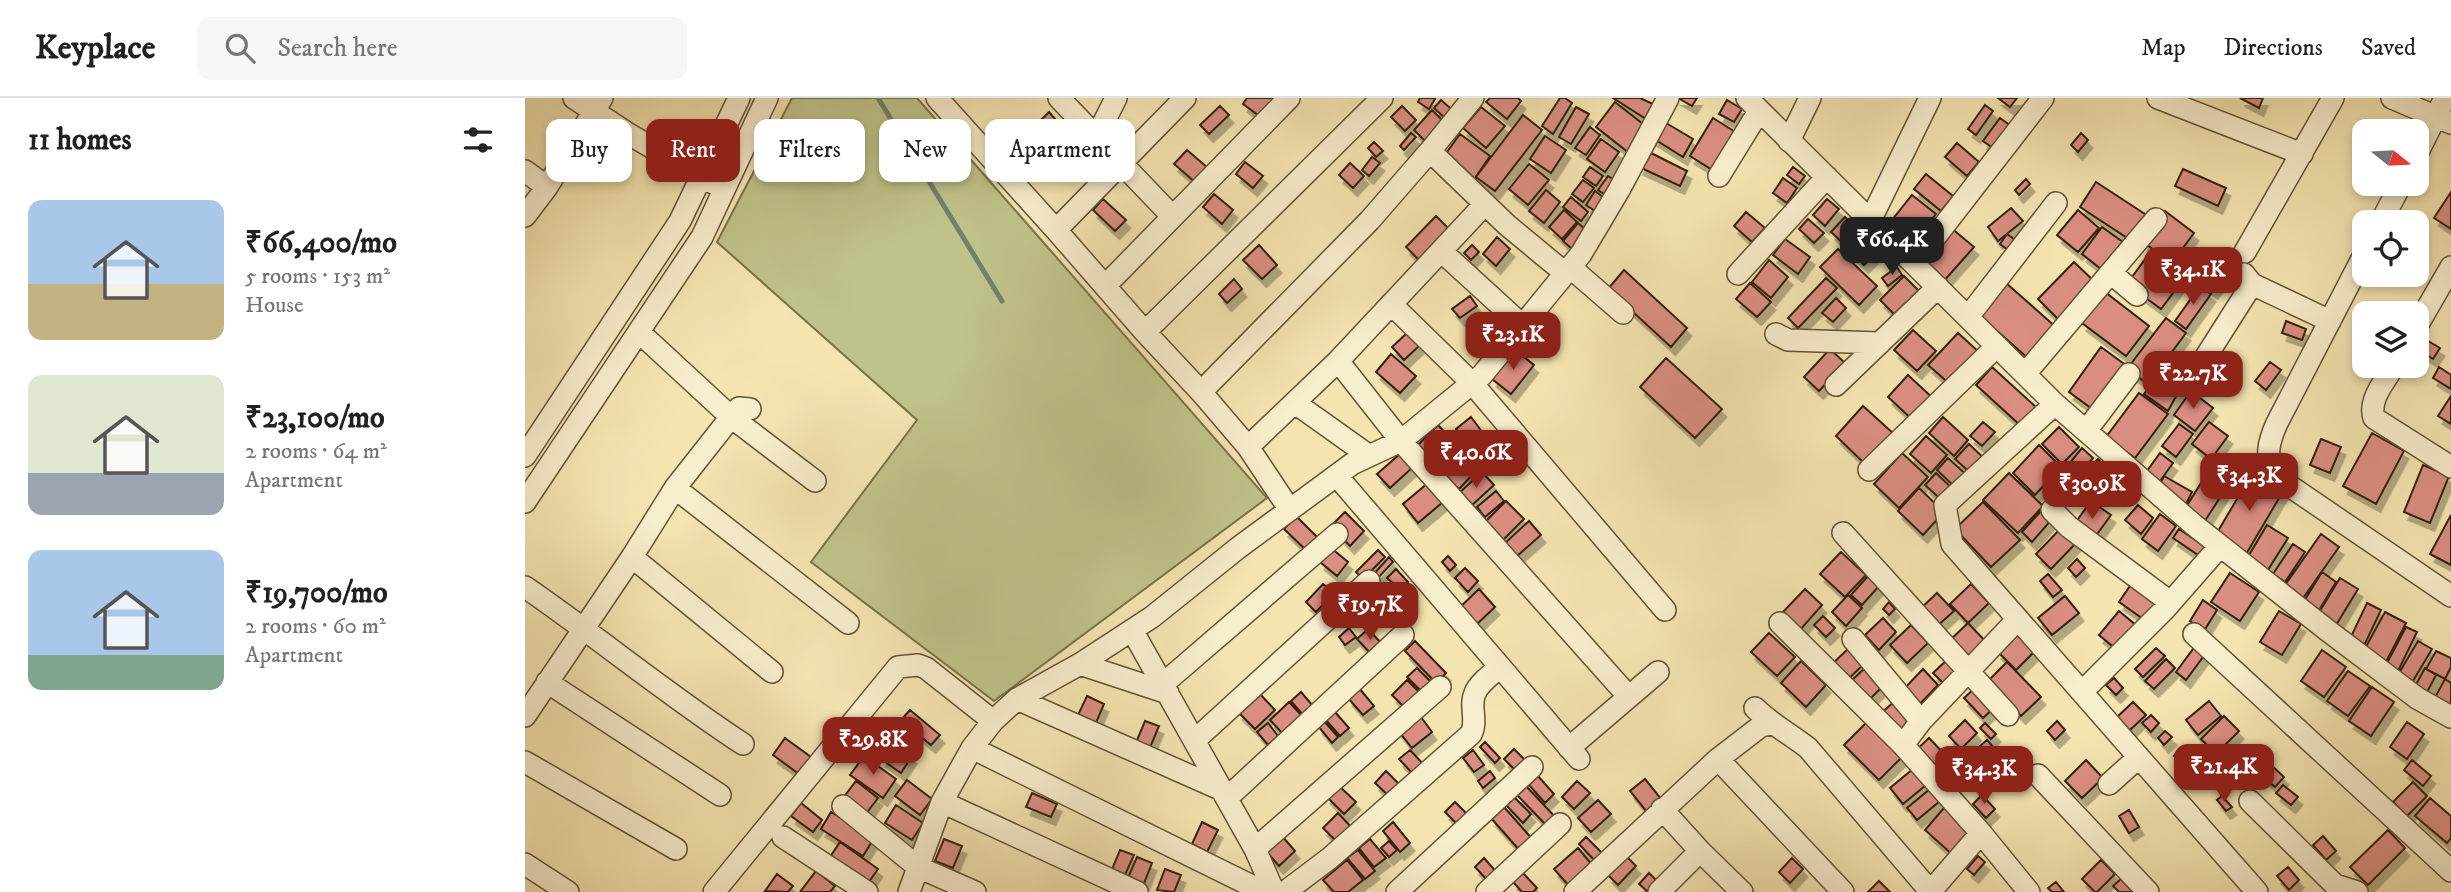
<!DOCTYPE html>
<meta charset="utf-8">
<style>
body{margin:0;font-family:"IM FELL DW Pica",serif;background:#f6f6f6;color:#202124;height:100vh;display:flex;flex-direction:column;font-size:26px;white-space:nowrap}
*{box-sizing:border-box;margin:0}
p{font-size:23px;color:#757577}
.icon{flex:none;width:38px;height:38px;fill:none;stroke:currentColor;stroke-width:2;stroke-linecap:round;stroke-linejoin:round}
.map{position:relative;flex:1;overflow:hidden}
.side{display:flex;flex-direction:column;background:#fff;width:525px}
.side>*{flex:none}
.banner{position:absolute;left:21px;top:21px;width:665px;height:63px;display:flex;gap:14px}
.needle{width:46px;rotate:108deg}
.tools{position:absolute;left:1827px;top:21px;display:grid;gap:14px}
.tools a{display:grid;place-items:center;width:77px;height:77px;border-radius:14px;background:#fff;box-shadow:0 4px 10px #0003;font-size:35px}
.price{position:absolute;translate:-50% -60px;padding:0 16px;border-radius:14px;background:#8f2418;color:#fff;font-size:23px;line-height:46px;filter:drop-shadow(0 2px 4px #0008)}
.price::after{content:'';position:absolute;left:50%;top:42px;width:21px;height:16px;margin-left:-10px;background:inherit;clip-path:polygon(0 0,100% 0,50% 100%)}
.price.on{background:#222;color:#fff}
ul{padding:0;list-style:none}
li{display:flex;align-items:center;gap:21px;height:175px;padding:0 28px}
li span{display:grid;place-items:center;flex:none;width:196px;height:140px;border-radius:14px;color:#555}
li>.icon{margin-inline-start:auto}
span .icon{width:84px;height:84px;fill:#fffc;stroke-width:1}
li b{font-size:30px}
h2{display:flex;justify-content:space-between;align-items:center;height:84px;padding:0 28px;font-size:30px}
.tag{padding:0 24px;border-radius:14px;background:#fff;box-shadow:0 4px 10px #0003;font-size:24px;line-height:63px}
.tag.on{background:#8f2418;color:#fff}
header{display:flex;align-items:center;gap:42px;box-sizing:border-box;height:98px;padding:0 35px;background:#fff;border-bottom:2px solid #e0e0e0}
header strong{font-size:33px}
nav{display:flex;gap:38px;margin-inline-start:auto;font-size:24px}
.search{width:490px;height:63px;background:#f6f6f6;display:flex;align-items:center;gap:18px;box-sizing:border-box;padding:0 24px;border-radius:14px;color:#757577;font-size:26px}
main{display:flex;flex:1;min-height:0}
.map>svg:first-child{display:block}
.green{fill:#bfc389;stroke:#78734d;stroke-width:2}
.lines{fill:none;stroke-linecap:round;stroke-linejoin:round}
.stream{stroke:#72816e;stroke-width:5}
.building{fill:#da8e81;stroke:#322311;stroke-width:2;filter:url(#shadow)}
.minor-casing{stroke:#625339;stroke-width:24}
.minor{stroke:#f8edcc;stroke-width:21}
</style>
<header>
<strong>Keyplace</strong>
<div class="search"><svg class="icon" aria-label="search" viewBox="0 0 24 24"><circle cx="10" cy="10" r="6"/><path d="M15 15l6 6"/></svg>Search here</div>
<nav><a>Map</a><a>Directions</a><a>Saved</a></nav>
</header>
<main>
<section class="side">
<h2>11 homes<svg class="icon" aria-label="filters" viewBox="0 0 24 24"><path d="M4 7h16M4 17h16"/><circle cx="9" cy="7" r="2"/><circle cx="15" cy="17" r="2"/></svg></h2>
<ul>
<li><span style="background:linear-gradient(#a9c7e8 60%,#c2b280 0)"><svg class="icon" aria-label="home" viewBox="0 0 24 24"><path d="M3 11l9-7 9 7M6 9v11h12V9"/></svg></span><div><b>₹66,400/mo</b><p>5 rooms · 153 m²</p><p>House</p></div></li>
<li><span style="background:linear-gradient(#dfe7d0 70%,#9aa5b1 0)"><svg class="icon" aria-label="home" viewBox="0 0 24 24"><path d="M3 11l9-7 9 7M6 9v11h12V9"/></svg></span><div><b>₹23,100/mo</b><p>2 rooms · 64 m²</p><p>Apartment</p></div></li>
<li><span style="background:linear-gradient(#a9c7e8 75%,#7fa58c 0)"><svg class="icon" aria-label="home" viewBox="0 0 24 24"><path d="M3 11l9-7 9 7M6 9v11h12V9"/></svg></span><div><b>₹19,700/mo</b><p>2 rooms · 60 m²</p><p>Apartment</p></div></li>
</ul>
</section>
<div class="map">
<svg width="1926" height="794" viewBox="0 0 1926 794">
<defs>
<filter id="shadow"><feDropShadow dx="4.5" dy="8" stdDeviation="0" flood-color="#0004"/></filter>
</defs>
<rect width="100%" height="100%" fill="#f4e4b0"/>
<filter id="stains"><feTurbulence type="fractalNoise" baseFrequency=".00286" numOctaves="4"/><feColorMatrix values="0 0 0 0 .2 0 0 0 0 .09 0 0 0 0 .02 0 0 0 .5 -.17"/></filter>
<radialGradient id="worn" r=".72"><stop offset=".6" stop-color="#630" stop-opacity="0"/><stop offset="1" stop-color="#630" stop-opacity=".3"/></radialGradient>
<path class="green" d="M267,0H392L742,400L469,603L286,464L392,322L192,144Z"/>
<g class="lines">
<path class="stream" d="M353,0L477,203"/>
</g>
<path class="building" d="M722,0H752L737,20L718,6Z
M895,0H908L910,1L904,11L893,4Z
M965,0H993L996,3L982,21L961,4Z
M1035,0H1040L1047,5L1028,36L1017,28Z
M1088,0H1115L1128,6L1121,21Z
M1153,0H1172L1167,8Z
M1473,0H1492L1485,9Z
M1715,0H1738L1734,10Z
M916,2L932,16L924,24L909,10Z
M1202,2L1217,11L1209,24L1194,16Z
M1090,4L1123,30L1104,55L1071,29Z
M1460,7L1468,13L1451,37L1443,31Z
M695,8L704,17L684,36L675,27Z
M877,8L891,22L880,33L866,19Z
M956,9L980,28L961,50L938,30Z
M1051,9L1064,16L1046,46L1034,39Z
M907,12L924,29L906,49L889,32Z
M524,14L530,21L521,29L515,23Z
M998,17L1017,32L970,93L951,79Z
M1188,20L1212,35L1189,73L1165,58Z
M1475,20L1486,28L1469,51L1458,43Z
M1136,22L1168,41L1158,59L1126,39Z
M1065,29L1075,37L1061,57L1050,50Z
M886,35L891,39L879,52L875,48Z
M1556,35L1563,42L1553,54L1546,47Z
M935,36L965,58L948,83L917,61Z
M1020,38L1041,52L1026,75L1005,61Z
M1076,41L1094,54L1080,74L1062,61Z
M849,44L858,53L851,59L843,50Z
M1432,45L1454,64L1442,78L1420,59Z
M662,52L683,70L670,84L649,66Z
M1122,53L1162,73L1155,88L1114,69Z
M847,59L855,65L844,78L837,72Z
M720,64L738,78L728,90L711,76Z
M825,65L839,78L828,90L814,77Z
M1004,66L1024,82L1003,107L984,91Z
M1065,69L1078,78L1071,88L1058,79Z
M1268,69L1280,78L1274,86L1262,77Z
M1658,71L1701,90L1693,108L1650,88Z
M1401,76L1428,98L1416,113L1389,91Z
M1083,78L1091,83L1082,98L1073,92Z
M1258,80L1272,90L1262,105L1248,95Z
M1501,81L1505,86L1494,97L1490,92Z
M1058,82L1069,90L1058,104L1047,96Z
M1571,84L1626,120L1610,145L1555,109Z
M1021,92L1035,104L1019,125L1004,113Z
M1070,93L1082,102L1073,115L1061,107Z
M1926,94V131L1909,120Z
M689,96L708,112L697,126L678,109Z
M1387,97L1411,116L1391,141L1367,122Z
M1046,99L1063,114L1056,123L1038,109Z
M578,101L601,122L590,133L568,112Z
M1302,101L1314,111L1300,128L1288,117Z
M1486,110L1498,123L1473,143L1463,129Z
M1039,112L1052,124L1037,141L1024,129Z
M1553,112L1574,130L1553,154L1532,137Z
M1640,113L1669,135L1647,165L1618,144Z
M1221,114L1240,130L1227,144L1209,128Z
M911,118L929,136L899,167L881,149Z
M1320,119L1336,135L1322,149L1306,134Z
M1283,121L1299,135L1289,145L1274,131Z
M1053,125L1062,133L1047,151L1038,143Z
M1425,129L1449,149L1418,184L1395,164Z
M1577,129L1602,147L1581,175L1557,156Z
M1482,136L1494,145L1487,155L1475,146Z
M972,139L985,151L971,168L958,156Z
M1337,139L1352,154L1339,167L1324,152Z
M1260,141L1285,159L1273,176L1248,157Z
M734,147L752,167L737,181L718,162Z
M947,147L954,154L946,162L939,155Z
M1313,151L1352,188L1334,207L1295,169Z
M1626,153L1660,179L1636,211L1602,186Z
M1671,161L1697,181L1688,193L1662,173Z
M1244,162L1263,179L1246,200L1227,184Z
M1549,164L1571,185L1535,223L1513,201Z
M1372,169L1377,177L1363,188L1357,180Z
M1099,172L1162,230L1146,249L1083,191Z
M1379,178L1397,196L1373,220L1355,202Z
M1301,180L1312,190L1273,230L1263,220Z
M709,181L717,191L702,205L694,196Z
M1225,185L1246,204L1232,219L1211,201Z
M1481,185L1532,230L1505,262L1454,217Z
M1675,188L1686,196L1661,231L1650,223Z
M1580,194L1624,228L1601,258L1557,225Z
M945,198L952,208L935,220L927,211Z
M1311,200L1321,210L1308,224L1297,215Z
M1641,220L1661,235L1623,286L1602,271Z
M1761,223L1781,231L1777,242L1757,235Z
M1388,232L1411,253L1392,273L1369,252Z
M882,235L894,248L879,262L867,249Z
M1433,235L1455,255L1426,287L1403,267Z
M1898,240L1915,250L1908,261L1892,251Z
M1576,249L1602,268L1570,313L1544,294Z
M989,251L1009,267L986,296L967,281Z
M1305,251L1320,265L1294,293L1279,279Z
M866,256L891,278L875,295L851,274Z
M1648,257L1665,273L1643,313L1619,296Z
M1141,260L1197,311L1170,340L1115,289Z
M1745,264L1756,272L1741,292L1730,283Z
M1467,269L1512,310L1496,328L1451,287Z
M1914,269L1926,277V291L1908,280Z
M1383,277L1411,303L1391,325L1363,299Z
M1666,293L1688,310L1670,333L1649,317Z
M1614,295L1643,316L1610,360L1581,339Z
M1926,298V326L1913,318Z
M1338,308L1369,336L1341,367L1311,338Z
M946,319L964,343L949,355L931,331Z
M1418,319L1443,342L1429,358L1404,335Z
M1458,324L1470,334L1457,348L1445,338Z
M1684,324L1703,338L1686,361L1667,346Z
M1654,326L1668,336L1651,359L1637,348Z
M913,327L924,339L904,360L892,348Z
M1534,329L1554,349L1537,366L1517,346Z
M1847,335L1879,353L1851,406L1818,388Z
M1401,338L1422,357L1406,375L1385,356Z
M1796,341L1816,349L1805,375L1785,367Z
M924,342L937,353L918,373L906,362Z
M1444,346L1463,364L1450,379L1430,361Z
M1514,347L1536,369L1510,397L1488,375Z
M1557,350L1568,360L1550,382L1539,372Z
M876,355L888,369L865,390L852,376Z
M1377,355L1403,379L1374,410L1349,386Z
M1635,355L1648,365L1630,390L1617,380Z
M938,358L952,372L934,391L919,378Z
M1423,360L1445,380L1434,393L1412,372Z
M1573,361L1585,374L1570,390L1557,378Z
M1898,367L1924,378L1905,425L1879,414Z
M1729,372L1760,390L1720,458L1689,440Z
M957,374L969,387L945,409L933,396Z
M1411,375L1432,395L1421,406L1400,387Z
M1484,375L1518,408L1493,435L1458,402Z
M1538,375L1549,385L1539,397L1528,386Z
M1681,377L1701,390L1678,426L1658,414Z
M1639,378L1667,394L1660,408L1632,392Z
M903,385L918,404L893,425L878,406Z
M1394,390L1419,414L1398,437L1373,413Z
M971,393L979,403L960,419L952,409Z
M981,403L999,421L976,444L958,426Z
M1566,403L1586,417L1567,443L1548,428Z
M1458,404L1495,442L1466,469L1430,431Z
M1613,407L1628,420L1616,436L1600,422Z
M1517,412L1527,421L1507,444L1497,434Z
M820,414L839,433L825,448L806,428Z
M1635,416L1651,428L1633,453L1617,441Z
M1926,417V467L1905,456Z
M771,418L795,442L783,454L759,431Z
M1004,423L1016,437L991,459L979,446Z
M1742,427L1763,440L1741,475L1721,462Z
M1538,428L1553,443L1526,471L1511,456Z
M1654,431L1682,450L1676,459L1648,440Z
M1796,436L1814,449L1776,503L1758,490Z
M1768,446L1780,454L1760,484L1748,476Z
M806,450L823,464L812,478L795,464Z
M853,452L860,459L838,481L831,474Z
M1316,454L1341,477L1320,499L1295,476Z
M923,458L931,467L925,473L917,464Z
M864,459L868,464L851,482L847,478Z
M1552,461L1560,470L1551,479L1543,470Z
M940,470L953,483L943,494L930,480Z
M871,471L883,484L875,492L862,480Z
M1797,474L1811,484L1793,514L1778,505Z
M1705,475L1734,494L1715,523L1686,504Z
M1523,476L1537,492L1528,499L1515,483Z
M1344,477L1355,487L1337,507L1326,497Z
M1815,480L1833,491L1808,532L1790,521Z
M1609,482L1636,501L1621,523L1594,504Z
M798,486L809,495L791,514L781,504Z
M1446,486L1464,505L1443,525L1425,506Z
M954,491L970,509L949,529L933,511Z
M1280,491L1297,507L1275,532L1257,515Z
M1412,495L1429,513L1410,530L1394,512Z
M1323,497L1337,510L1321,528L1307,514Z
M1540,498L1554,515L1527,537L1513,520Z
M1678,502L1692,512L1679,533L1665,523Z
M1364,504L1370,511L1364,517L1358,511Z
M1842,505L1856,512L1837,552L1823,545Z
M1594,513L1612,528L1592,552L1574,537Z
M1754,513L1776,526L1757,557L1735,544Z
M1860,514L1881,525L1860,566L1838,554Z
M1298,518L1310,530L1301,539L1289,527Z
M1358,520L1371,534L1354,552L1340,537Z
M1443,525L1464,547L1444,566L1423,544Z
M1386,527L1403,545L1382,565L1365,547Z
M1881,529L1892,534L1873,573L1861,567Z
M824,530L831,539L820,547L814,539Z
M843,531L858,547L847,557L832,541Z
M1494,532L1512,551L1491,572L1472,553Z
M1244,535L1270,559L1252,578L1226,554Z
M890,543L921,575L911,585L880,553Z
M1893,543L1907,551L1888,583L1874,575Z
M1671,547L1681,555L1661,582L1651,574Z
M1325,549L1340,565L1319,585L1304,569Z
M1631,550L1640,558L1618,579L1610,571Z
M1797,552L1821,569L1799,599L1776,583Z
M1911,553L1926,560V569L1920,581L1901,571Z
M1424,560L1435,571L1419,586L1408,575Z
M1641,561L1650,570L1629,591L1620,583Z
M1276,563L1301,587L1281,609L1256,585Z
M1482,564L1516,599L1496,618L1463,583Z
M892,570L908,586L899,596L882,579Z
M1340,570L1358,588L1341,605L1323,586Z
M1900,570L1911,577L1899,600L1887,594Z
M1398,571L1413,587L1392,609L1376,594Z
M1823,573L1845,588L1823,618L1802,603Z
M1589,580L1598,590L1591,597L1581,587Z
M1920,581L1926,585V605L1922,613L1907,605Z
M882,582L897,597L882,612L867,597Z
M1847,589L1869,604L1846,638L1824,623Z
M834,590L849,608L838,617L823,600Z
M1450,590L1469,610L1458,620L1439,600Z
M733,594L750,612L730,631L713,614Z
M776,594L788,608L778,617L766,603Z
M562,598L579,606L571,625L553,617Z
M1370,603L1389,625L1374,637L1355,616Z
M1684,603L1696,618L1673,637L1661,622Z
M764,604L778,619L759,637L745,622Z
M1608,604L1621,617L1604,633L1591,620Z
M385,612L415,637L406,647L376,622Z
M810,614L824,630L815,638L801,622Z
M893,615L907,634L887,650L872,631Z
M1626,617L1634,625L1626,634L1617,625Z
M1699,618L1714,633L1691,656L1676,641Z
M1440,622L1452,635L1436,651L1424,638Z
M620,623L634,628L624,652L610,647Z
M799,623L813,639L807,645L793,628Z
M1532,623L1540,632L1530,642L1522,633Z
M1882,624L1899,636L1882,661L1865,649Z
M743,625L753,638L743,647L732,634Z
M1341,625L1376,660L1354,682L1319,647Z
M1460,625L1471,636L1466,641L1455,630Z
M1640,633L1647,639L1639,647L1633,640Z
M260,640L286,659L274,676L248,657Z
M1404,640L1423,660L1405,677L1387,656Z
M1462,642L1470,651L1464,657L1455,648Z
M960,644L975,660L970,665L955,649Z
M367,645L387,658L376,675L356,661Z
M1656,650L1674,665L1666,674L1649,658Z
M989,651L1002,664L992,674L979,661Z
M885,652L900,668L890,678L874,661Z
M948,652L959,667L949,674L938,660Z
M339,658L371,681L358,700L325,677Z
M1561,662L1578,680L1557,700L1540,683Z
M1887,662L1906,678L1898,688L1879,672Z
M1745,666L1759,679L1750,689L1735,676Z
M1388,671L1401,687L1378,706L1365,690Z
M861,673L876,688L865,699L850,685Z
M965,673L970,680L958,690L953,683Z
M1013,678L1029,696L1020,705L1004,687Z
M1120,681L1137,702L1122,714L1105,693Z
M382,682L407,701L395,717L370,698Z
M331,683L353,700L340,717L318,700Z
M1052,683L1065,695L1049,711L1037,699Z
M1888,684L1902,698L1882,718L1868,704Z
M812,686L831,704L819,716L801,698Z
M1758,687L1773,699L1766,707L1751,695Z
M1001,688L1032,721L1023,729L992,697Z
M1405,691L1415,703L1392,722L1382,710Z
M507,695L532,706L526,719L501,709Z
M1457,697L1470,711L1461,720L1448,706Z
M988,698L1006,716L998,725L980,706Z
M1697,698L1707,709L1701,713L1692,702Z
M1905,700L1926,718V740L1922,745L1890,718Z
M1073,702L1086,716L1066,734L1053,720Z
M930,704L944,718L934,728L920,714Z
M276,705L297,722L288,734L266,718Z
M371,707L398,725L387,742L360,725Z
M979,709L1009,743L996,754L966,720Z
M1419,710L1449,735L1429,758L1400,732Z
M1604,712L1614,729L1604,735L1594,718Z
M306,714L349,740L338,758L296,731Z
M813,715L828,731L813,745L798,730Z
M677,724L693,732L682,754L667,746Z
M868,724L885,745L875,754L858,733Z
M1863,732L1880,750L1843,787L1825,769Z
M757,738L770,753L754,768L741,753Z
M1798,738L1811,753L1801,762L1788,747Z
M1061,739L1080,758L1072,765L1054,746Z
M419,741L437,748L428,770L410,763Z
M845,741L861,760L849,769L834,750Z
M864,743L872,752L864,759L856,750Z
M315,744L353,771L341,788L303,762Z
M1053,750L1069,769L1045,789L1029,771Z
M595,752L609,757L599,779L586,774Z
M833,752L850,773L840,781L822,760Z
M1101,758L1111,768L1093,787L1083,777Z
M1453,758L1460,764L1449,777L1442,771Z
M612,759L627,765L618,788L602,782Z
M959,760L973,776L964,784L950,769Z
M1267,760L1278,771L1265,785L1254,774Z
M822,762L838,782L823,794H809L798,782Z
M1576,762L1590,776L1572,794H1570L1557,781Z
M1763,769L1774,782L1764,792L1752,778Z
M640,771L656,777L649,794L632,792Z
M291,773L310,788L305,794H275Z
M997,774L1012,790L1008,794H997L988,784Z
M1124,775L1133,784L1123,794L1114,786Z
M252,776L268,788L263,794L240,793Z
M1596,781L1608,794H1594L1588,788Z
M1354,783L1365,794H1343Z
M1531,784L1539,794H1527L1523,790Z"/>
<g class="lines">
<g class="minor-casing">
<path id="minor" d="M49,0L102,35L188,85
M412,0L531,132L620,234L676,294L723,349L765,412
M534,0L647,118
M948,0L905,53L982,127L1040,175
M1222,0L1530,306L1669,427L1802,532L1892,600L1926,619
M1633,0L1777,56
M1867,0L1926,25
M572,38L591,0
M1264,43L1285,0
M1892,56L1920,0
M0,73L22,89
M1194,78L1234,13
M0,118L22,89L77,0
M1346,121L1405,0
M1856,124L1876,86
M531,132L660,0
M916,153L997,227
M1720,154L1808,0
M1839,157L1752,325C1743,345 1740,358 1750,378L1926,498
M1390,165L1518,0
M1045,169L1098,215
M1586,175L1612,197
M1213,176L1302,79
M1719,176L1727,186L1805,223
M580,188L764,0
M866,206L947,285L1140,512
M1443,219L1531,105
M1892,228L1926,169
M114,234L206,319L214,310L225,311
M620,234L857,0
M1251,236L1263,242L1355,245
M813,263L876,343L1104,599
M1869,268C1860,283 1843,302 1849,320L1926,369
M1500,276L1631,121
M1668,279L1727,186
M1311,287L1413,189
M676,294L845,122L905,53
M770,305L843,357
M1530,306L1420,407L1427,446L1732,794
M1561,333L1604,276
M723,349L813,263L960,106
M0,358L155,123L214,0
M1344,372L1472,248
M812,378L1054,661
M150,390L323,525
M0,404L177,139L242,0
M1527,412L1544,429L1645,504
M1318,435L1483,617
M107,459L247,574
M0,489C74,540 143,597 218,646
M1255,525L1378,647L1456,735L1504,794
M607,532L730,751L749,794
M1669,536L1926,773
M1328,541L1396,623
M555,566L643,595
M22,584L195,697
M638,586L812,436
M1557,594L1639,512L1695,448
M492,601L695,691
M1230,610C1246,626 1265,636 1283,650L1405,793
M0,618L107,459L150,390L206,319L290,383
M670,642L844,483
M1378,647L1396,623L1493,521
M447,650L739,794
M1044,650L1133,574
M1193,661L1318,794
M0,664L151,751
M1513,677L1623,794
M1584,686L1614,659
M702,700L878,537
M1725,703L1810,787L1832,794
M417,704L612,794
M318,708L393,769L450,794
M1137,711L1175,753L1217,794
M258,739L342,794
M730,751L915,589
M0,766L43,794
M189,794L373,569L393,567L401,570L468,623
M384,794L417,704L447,650L468,623L492,601L555,566L627,519L713,450L827,366L876,343L957,277L1056,156L1094,92L1143,0
M760,794L805,760L946,636C953,623 944,608 950,595C954,585 967,576 975,569
M872,794L1007,669
M962,794L1035,726
M1050,794L1193,661L1236,628L1246,626
M1134,794L1175,753
M1405,794L1456,735"/>
</g>
<use href="#minor" class="minor"/>
</g>
<rect width="100%" height="100%" filter="url(#stains)"/>
<rect width="100%" height="100%" fill="url(#worn)"/>
</svg>
<div class="tools">
<a><svg class="needle" viewBox="-14 -14 28 28"><path d="M0-13l5 13h-10z" fill="#e53935"/><path d="M0 13l5-13h-10z" fill="#757577"/></svg></a>
<a><svg class="icon" aria-label="locate" viewBox="0 0 24 24"><circle cx="12" cy="12" r="6"/><path d="M12 2v4M12 18v4M2 12h4M18 12h4"/></svg></a>
<a><svg class="icon" aria-label="layers" viewBox="0 0 24 24"><path d="M12 4l9 5-9 5-9-5zM3 14l9 5 9-5"/></svg></a>
</div>
<b class="price on" style="left:1367px;top:179px">₹66.4K</b>
<b class="price" style="left:1668px;top:209px">₹34.1K</b>
<b class="price" style="left:988px;top:274px">₹23.1K</b>
<b class="price" style="left:1668px;top:313px">₹22.7K</b>
<b class="price" style="left:951px;top:392px">₹40.6K</b>
<b class="price" style="left:1724px;top:415px">₹34.3K</b>
<b class="price" style="left:1567px;top:423px">₹30.9K</b>
<b class="price" style="left:845px;top:544px">₹19.7K</b>
<b class="price" style="left:348px;top:679px">₹29.8K</b>
<b class="price" style="left:1699px;top:706px">₹21.4K</b>
<b class="price" style="left:1459px;top:708px">₹34.3K</b>
<div class="banner">
<a class="tag">Buy</a>
<a class="tag on">Rent</a>
<a class="tag">Filters</a>
<a class="tag">New</a>
<a class="tag">Apartment</a>
</div>
</div>
</main>
